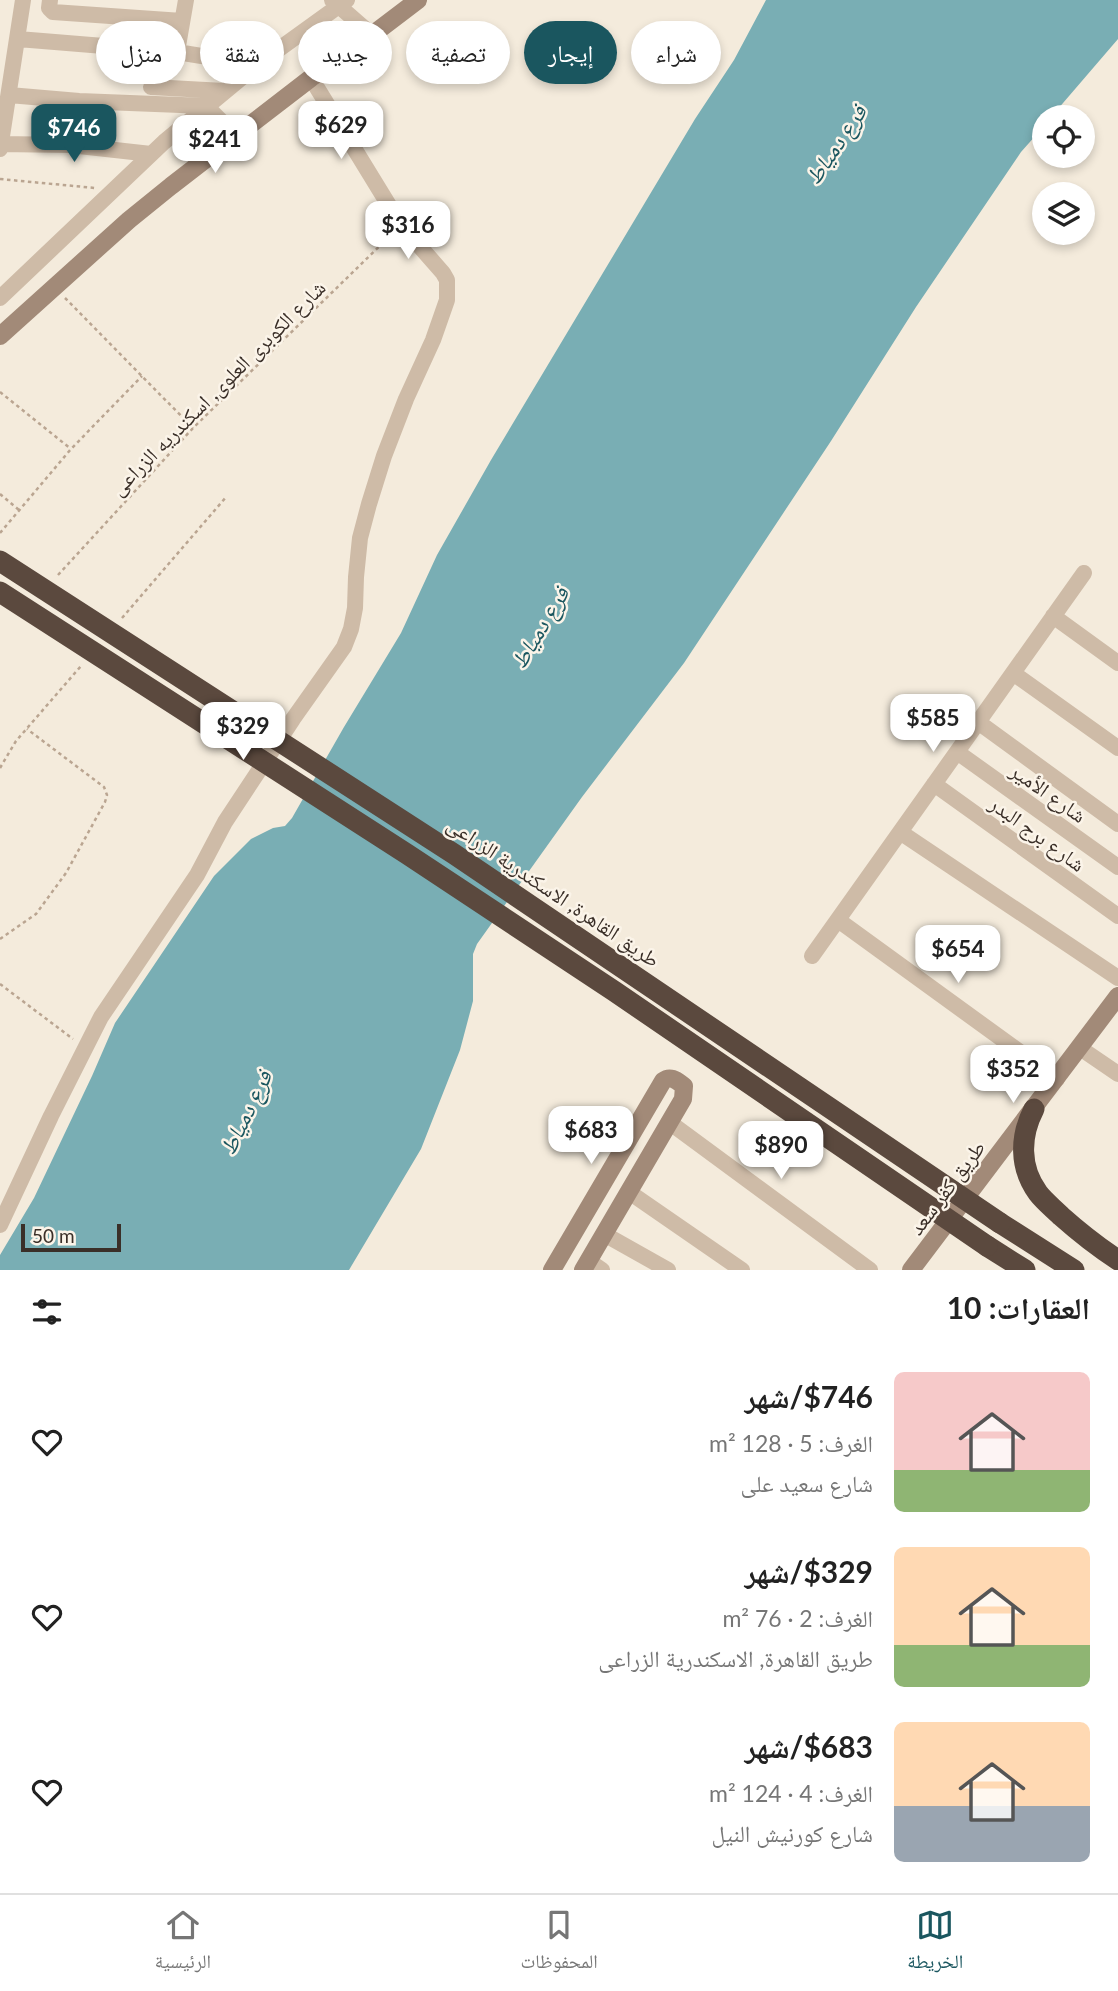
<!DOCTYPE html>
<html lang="ar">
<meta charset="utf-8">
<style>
body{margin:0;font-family:Lato,"Noto Naskh Arabic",sans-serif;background:#f6f6f6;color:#222;direction:rtl;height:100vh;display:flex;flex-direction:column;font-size:26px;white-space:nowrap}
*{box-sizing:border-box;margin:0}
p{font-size:23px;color:#767676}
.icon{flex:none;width:38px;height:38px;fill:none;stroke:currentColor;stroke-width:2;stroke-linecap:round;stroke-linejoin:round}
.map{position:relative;height:1270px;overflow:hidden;direction:ltr}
.panel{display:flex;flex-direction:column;background:#fff;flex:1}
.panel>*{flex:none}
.guide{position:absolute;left:21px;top:21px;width:700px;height:63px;direction:rtl;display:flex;gap:14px}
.tools{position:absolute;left:1032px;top:105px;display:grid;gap:14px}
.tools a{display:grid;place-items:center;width:63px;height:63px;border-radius:50%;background:#fff;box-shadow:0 4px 10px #0003;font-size:35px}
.scale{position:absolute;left:21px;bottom:18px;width:100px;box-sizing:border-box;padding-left:7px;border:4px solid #3a2f28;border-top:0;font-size:19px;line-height:24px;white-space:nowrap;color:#3a2f28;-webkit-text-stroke:5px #fbf4e9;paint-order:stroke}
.price{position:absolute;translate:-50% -60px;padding:0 16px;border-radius:14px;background:#fff;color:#222;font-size:23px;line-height:46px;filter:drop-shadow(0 2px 4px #0008)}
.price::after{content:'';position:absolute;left:50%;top:42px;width:21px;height:16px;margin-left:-10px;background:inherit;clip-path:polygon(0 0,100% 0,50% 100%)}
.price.active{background:#1a565f;color:#fff}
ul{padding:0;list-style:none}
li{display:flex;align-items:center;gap:21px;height:175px;padding:0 28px}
li span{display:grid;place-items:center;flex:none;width:196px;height:140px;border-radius:10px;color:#555}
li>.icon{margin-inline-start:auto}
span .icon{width:84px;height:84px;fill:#fffc;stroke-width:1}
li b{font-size:30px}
h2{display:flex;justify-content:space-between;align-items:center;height:84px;padding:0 28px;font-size:30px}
.tag{padding:0 24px;border-radius:32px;background:#fff;box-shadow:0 4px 10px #0003;font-size:24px;line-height:63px}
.tag.active{background:#1a565f;color:#fff}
.tabs{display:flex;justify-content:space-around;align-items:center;height:98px;border-top:2px solid #e0e0e0;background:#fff;font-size:19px;color:#767676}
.tabs a{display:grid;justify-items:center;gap:4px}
.tabs .active{color:#1a565f}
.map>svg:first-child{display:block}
.water{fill:#79aeb4}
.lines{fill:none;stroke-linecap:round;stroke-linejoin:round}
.path{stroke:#baa591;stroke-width:2.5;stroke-dasharray:3.5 3.5;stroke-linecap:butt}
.street{stroke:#cebba7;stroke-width:16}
.secondary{stroke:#a28a78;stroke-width:18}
.highway{stroke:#5b493e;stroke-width:21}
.highway-bridge{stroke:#5b493e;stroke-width:21}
.labels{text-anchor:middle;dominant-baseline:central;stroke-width:5;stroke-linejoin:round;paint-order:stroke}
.street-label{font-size:21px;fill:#3a2f28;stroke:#fbf4e9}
.water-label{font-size:23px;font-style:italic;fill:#1a565f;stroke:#fbf4e9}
</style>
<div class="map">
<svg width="1118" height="1270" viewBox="0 0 1118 1270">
<rect width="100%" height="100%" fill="#f4ebdc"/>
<path class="water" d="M766,0H1118V39L1051,117H1045V125L1021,152L916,307L831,441L684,663L582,797L477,944L473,954V1001L460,1050L421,1149L349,1270H0V1255L34,1198L92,1076L115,1023L214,876L251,839L273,828L285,826L292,818L344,727L401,633L437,555L491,460L695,119L734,60Z"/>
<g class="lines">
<path class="path" d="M0,179L95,188
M65,298L193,428
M0,392L71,449
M0,494L19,510
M0,533L71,449L142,376
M58,575L193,428L392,234
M122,618L227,496
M0,768L16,741L81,666
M0,939L36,914L66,873L105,802L107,795L104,787L27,729
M0,984L73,1039"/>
<path class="street" d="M50,0L49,8L53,12L182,21
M332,0L372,35
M18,39L177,52L257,65
M177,52L186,0
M151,87L224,91
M9,95L79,101L206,106L235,135
M0,144L70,145L151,154
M0,149L23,0
M0,298L164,142L257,65L347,0
M1053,616L1118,663
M1013,673L1118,748
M978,722L1118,824
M957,752L1118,867
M934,784L1118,916
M900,832L1118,978
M838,920L1057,1079
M812,956L1084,573
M1080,1048L1118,1074
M669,1122L870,1270
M629,1192L742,1270
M0,1225L51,1116L101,1017L197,875L225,822L293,719L344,647L351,629L355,608L356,577L360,538L369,504L384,456L406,399L433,340L447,300V280L443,273L401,225L311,78
M604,1234L668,1270
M589,1261L602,1270"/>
<path class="secondary" d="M0,336L129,220L171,186L311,78L372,35L418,0
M552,1270L663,1081C671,1075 677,1081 684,1086L683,1099L583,1270
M911,1270L1118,996"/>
<path class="highway" d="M1034,1109C1020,1136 1019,1167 1038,1193C1044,1201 1053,1208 1061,1216C1079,1232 1098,1247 1118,1260
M1000,1223L1074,1270
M987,1246L1025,1270"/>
<path class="highway-bridge" d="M0,561L454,854L1000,1223
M0,592L407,854L614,991L987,1246"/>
</g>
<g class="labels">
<g class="street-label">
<text transform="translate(217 387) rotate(-45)">شارع الكوبرى العلوى, اسكندريه الزراعى</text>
<text transform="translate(1049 792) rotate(35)">شارع الأمير</text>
<text transform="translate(1038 833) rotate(36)">شارع برج البدر</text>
<text transform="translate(554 891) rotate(34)">طريق القاهرة, الاسكندرية الزراعى</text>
<text transform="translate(946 1187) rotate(-53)">طريق كفر سعد</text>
</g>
<g class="water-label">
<text transform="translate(835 144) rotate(-56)">فرع دمياط</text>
<text transform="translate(539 627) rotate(-59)">فرع دمياط</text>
<text transform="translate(245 1112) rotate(-64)">فرع دمياط</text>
</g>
</g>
</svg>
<div class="tools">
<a><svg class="icon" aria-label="locate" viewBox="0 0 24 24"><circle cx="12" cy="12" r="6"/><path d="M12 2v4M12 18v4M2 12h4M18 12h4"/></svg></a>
<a><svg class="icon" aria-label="layers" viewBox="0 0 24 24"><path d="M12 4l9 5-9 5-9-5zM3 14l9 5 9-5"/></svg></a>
</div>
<div class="scale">50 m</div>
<b class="price" style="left:341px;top:161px">$629</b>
<b class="price active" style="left:74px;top:164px">$746</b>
<b class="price" style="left:215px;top:175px">$241</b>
<b class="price" style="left:408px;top:261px">$316</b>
<b class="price" style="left:933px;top:754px">$585</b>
<b class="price" style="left:243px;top:762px">$329</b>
<b class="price" style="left:958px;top:985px">$654</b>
<b class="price" style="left:1013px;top:1105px">$352</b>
<b class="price" style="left:591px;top:1166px">$683</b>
<b class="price" style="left:781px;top:1181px">$890</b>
<div class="guide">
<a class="tag">شراء</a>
<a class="tag active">إيجار</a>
<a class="tag">تصفية</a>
<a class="tag">جديد</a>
<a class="tag">شقة</a>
<a class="tag">منزل</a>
</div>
</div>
<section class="panel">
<h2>العقارات: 10<svg class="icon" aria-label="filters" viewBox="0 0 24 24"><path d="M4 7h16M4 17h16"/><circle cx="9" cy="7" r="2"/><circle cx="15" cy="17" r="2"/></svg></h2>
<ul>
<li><span style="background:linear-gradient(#f6c9c9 70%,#8fb573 0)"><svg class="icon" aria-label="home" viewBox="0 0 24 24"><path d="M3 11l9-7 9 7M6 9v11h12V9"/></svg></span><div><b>$746/شهر</b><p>الغرف: 5 · 128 m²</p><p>شارع سعيد على</p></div><svg class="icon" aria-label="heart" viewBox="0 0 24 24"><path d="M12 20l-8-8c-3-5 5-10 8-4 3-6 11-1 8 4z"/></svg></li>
<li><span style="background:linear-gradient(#ffd9b3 70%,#8fb573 0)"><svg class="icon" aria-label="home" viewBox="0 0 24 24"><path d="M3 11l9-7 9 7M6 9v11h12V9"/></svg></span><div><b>$329/شهر</b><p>الغرف: 2 · 76 m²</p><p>طريق القاهرة, الاسكندرية الزراعى</p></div><svg class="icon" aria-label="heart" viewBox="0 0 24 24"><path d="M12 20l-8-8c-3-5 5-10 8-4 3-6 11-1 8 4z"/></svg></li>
<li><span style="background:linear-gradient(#ffd9b3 60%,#9aa5b1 0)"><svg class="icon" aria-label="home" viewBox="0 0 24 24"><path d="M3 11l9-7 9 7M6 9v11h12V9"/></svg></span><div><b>$683/شهر</b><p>الغرف: 4 · 124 m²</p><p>شارع كورنيش النيل</p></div><svg class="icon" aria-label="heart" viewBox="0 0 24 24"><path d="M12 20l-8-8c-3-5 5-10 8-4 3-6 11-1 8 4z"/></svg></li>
</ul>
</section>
<nav class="tabs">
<a class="active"><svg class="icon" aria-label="map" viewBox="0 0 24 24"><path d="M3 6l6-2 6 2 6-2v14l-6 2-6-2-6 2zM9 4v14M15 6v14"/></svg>الخريطة</a>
<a><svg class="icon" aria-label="saved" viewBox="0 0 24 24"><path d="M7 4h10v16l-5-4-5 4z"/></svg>المحفوظات</a>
<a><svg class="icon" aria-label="home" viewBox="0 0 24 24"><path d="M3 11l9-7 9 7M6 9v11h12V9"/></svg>الرئيسية</a>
</nav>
